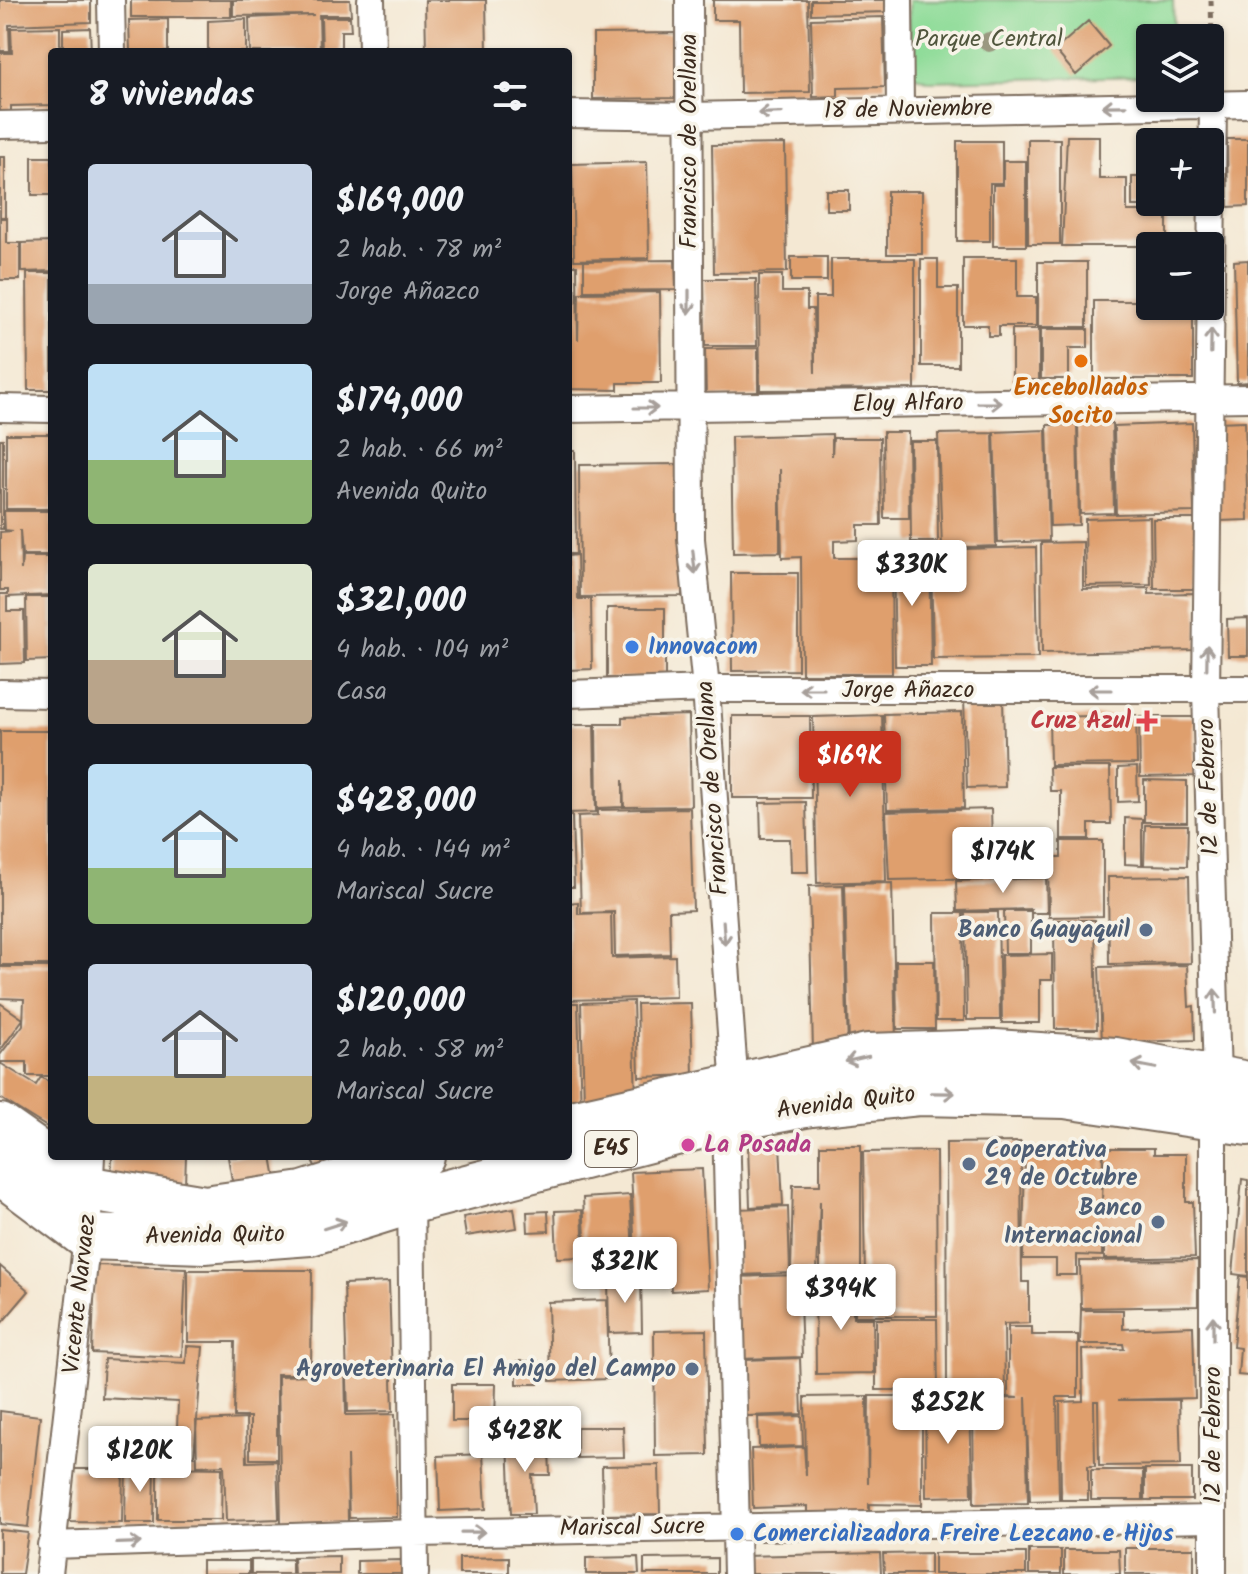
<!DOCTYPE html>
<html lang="es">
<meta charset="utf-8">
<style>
body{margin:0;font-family:Kalam,sans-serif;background:#242831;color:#f1f3f6;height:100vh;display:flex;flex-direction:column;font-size:30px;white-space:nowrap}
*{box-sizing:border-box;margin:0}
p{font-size:26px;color:#9ea1a6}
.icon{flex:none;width:44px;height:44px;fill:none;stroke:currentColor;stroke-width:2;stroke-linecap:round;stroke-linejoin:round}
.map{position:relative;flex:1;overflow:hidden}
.details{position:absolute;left:48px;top:48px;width:524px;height:1112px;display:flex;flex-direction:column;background:#171b24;border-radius:8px;box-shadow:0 2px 6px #0004}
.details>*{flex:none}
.controls{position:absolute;left:1136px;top:24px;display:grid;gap:16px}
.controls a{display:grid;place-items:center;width:88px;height:88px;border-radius:8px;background:#171b24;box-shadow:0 2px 6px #0004;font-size:40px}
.price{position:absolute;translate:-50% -68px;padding:0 18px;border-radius:8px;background:#fff;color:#222;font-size:26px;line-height:52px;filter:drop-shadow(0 2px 4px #0008)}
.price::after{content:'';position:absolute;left:50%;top:48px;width:24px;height:18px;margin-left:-12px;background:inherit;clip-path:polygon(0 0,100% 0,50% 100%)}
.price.on{background:#c8321e;color:#fff}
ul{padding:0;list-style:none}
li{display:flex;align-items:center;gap:24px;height:200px;padding:0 40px}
li span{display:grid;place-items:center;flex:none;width:224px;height:160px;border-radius:8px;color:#555}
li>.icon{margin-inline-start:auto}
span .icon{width:96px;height:96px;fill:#fffc;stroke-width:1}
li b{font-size:34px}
h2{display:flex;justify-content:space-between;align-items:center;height:96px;padding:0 40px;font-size:34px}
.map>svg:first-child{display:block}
.green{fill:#8fdc99;stroke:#65835c;stroke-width:2}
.building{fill:#df9f6d}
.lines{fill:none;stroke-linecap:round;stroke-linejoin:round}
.street-casing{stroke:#7c6c5d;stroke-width:30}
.highway-casing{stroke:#7c6c5d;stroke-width:48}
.path{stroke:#7c6c5d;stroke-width:5;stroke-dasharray:6 6;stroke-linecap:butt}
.street{stroke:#fff;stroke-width:26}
.highway{stroke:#fff;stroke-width:44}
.tree{fill:#9a9880}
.oneway{stroke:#a79f9a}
.food-dot{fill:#e8710a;stroke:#f7f3e8;stroke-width:3}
.shop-dot{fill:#3f7fe0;stroke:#f7f3e8;stroke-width:3}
.health-dot{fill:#e0444e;stroke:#f7f3e8;stroke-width:3}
.service-dot{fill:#5c6f8a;stroke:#f7f3e8;stroke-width:3}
.hotel-dot{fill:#d1479c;stroke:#f7f3e8;stroke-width:3}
.labels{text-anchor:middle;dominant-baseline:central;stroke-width:7;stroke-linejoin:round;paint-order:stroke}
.shield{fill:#f7f3e8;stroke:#73665b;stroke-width:2}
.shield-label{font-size:22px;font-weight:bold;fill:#3b2a1e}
.park-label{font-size:24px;fill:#50563d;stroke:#f7f3e8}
.street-label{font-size:24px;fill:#3b2a1e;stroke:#f7f3e8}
.food-label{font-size:24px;font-weight:bold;fill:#c56008;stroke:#f7f3e8}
.shop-label{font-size:24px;font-weight:bold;fill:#366cbe;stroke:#f7f3e8;text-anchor:start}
.health-label{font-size:24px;font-weight:bold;fill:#be3a42;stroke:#f7f3e8;text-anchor:end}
.service-label{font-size:24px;font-weight:bold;fill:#4e5e75;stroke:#f7f3e8;text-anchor:end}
.hotel-label{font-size:24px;font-weight:bold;fill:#b23c85;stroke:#f7f3e8;text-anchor:start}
</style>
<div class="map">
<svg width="1248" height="1574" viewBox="0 0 1248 1574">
<rect width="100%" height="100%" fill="#f7f3e8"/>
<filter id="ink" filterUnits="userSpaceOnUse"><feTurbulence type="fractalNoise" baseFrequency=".0125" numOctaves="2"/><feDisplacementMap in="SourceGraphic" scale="16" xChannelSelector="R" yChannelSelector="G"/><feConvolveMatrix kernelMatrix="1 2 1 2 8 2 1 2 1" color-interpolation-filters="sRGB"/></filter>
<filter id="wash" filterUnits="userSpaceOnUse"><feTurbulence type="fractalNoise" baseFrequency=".006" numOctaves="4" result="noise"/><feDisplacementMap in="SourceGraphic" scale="32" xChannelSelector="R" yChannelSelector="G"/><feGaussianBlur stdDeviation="1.8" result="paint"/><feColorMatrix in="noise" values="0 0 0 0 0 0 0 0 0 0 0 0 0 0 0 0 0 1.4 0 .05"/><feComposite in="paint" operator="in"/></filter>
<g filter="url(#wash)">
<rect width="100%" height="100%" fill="#f4e8d3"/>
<path class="green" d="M909,0H1173L1174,38H1150V76L930,81L910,74Z"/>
<g id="blocks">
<path class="building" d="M0,0H91V22L9,25L10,51H0Z
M131,0H231V17H131Z
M233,0H350L351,15H319L320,52H250L249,18L314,15L233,16Z
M425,0H486L487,52H426Z
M713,0H808L810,92L740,93L739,20H713Z
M811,0H887V12L811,14Z
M321,17H350L351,31H341V52H322Z
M883,17L885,87L838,88V96L813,97L811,19Z
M168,19V52H130L129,20Z
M246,19V52H208V21Z
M1088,21L1109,46L1076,75L1055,50Z
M60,27V52H52V105L11,106V118H0V53H12L11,28Z
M90,28L91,52H63V29Z
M675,33V98L593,99V34Z
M1067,136H1099V179H1127V211H1167V246H1062Z
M1028,139H1060V244H1028Z
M1227,139H1248V206L1228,207Z
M957,141H1002V183H990V241H957Z
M785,144L787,272L714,273L712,145Z
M0,157H5V217H0Z
M32,157H52V195H32Z
M1003,161H1026V246H993V185H1003Z
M647,162L649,258L574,260L572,164Z
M1132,177H1150V202H1185V206H1132Z
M826,190H849V210H826Z
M887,191H922V254H887Z
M0,218H7V243H20V280H0Z
M52,242V271L22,272V243Z
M791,257H827V281H791Z
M963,258H1017V297H1036V326H999V336H988V325H963Z
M1142,258H1150V299H1142Z
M831,259H915V389L760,390L759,275H782V292H807V309H813L815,373V297H831Z
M921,259H938V288H958V366H921Z
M675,260L676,290L584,291V261Z
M1248,260V382L1237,383L1234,261Z
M1038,262H1087V327H1038Z
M568,265H577L578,340L579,293L660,292L661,383H618V390L568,389Z
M27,273H52V390H28Z
M704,279H756L757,346H705Z
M1094,301H1150V306H1193V379H1094Z
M1012,329H1039V380H1012Z
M1041,329H1088V348H1069V379H1041Z
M758,348V397L706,398L705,349Z
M1245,421L1248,520L1218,521L1215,422Z
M1112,423L1114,513L1080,514L1078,424Z
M1192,423L1194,512L1116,514L1114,426Z
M1077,424L1079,525L1050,526L1047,425Z
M1046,430L1049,541L998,543L994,432Z
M883,432H908L909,518H884Z
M993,433L996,546L942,548L938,434Z
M6,434H52V509H6Z
M832,434V456L833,438H880L881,525H858V540L834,541V558H891L892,674H802L801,557L782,558L780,469V552L733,553L731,437Z
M0,439H3V529H0Z
M910,441H937L938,542H911Z
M568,451H575L576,554H568Z
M681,464L682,596L580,597L579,465Z
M4,511H52V555H22L20,530L21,570L22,557H52V595L7,597V611H24L25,663L0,664V594H8V590H0V532L13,531L5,530Z
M1150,517L1151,585L1086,586L1085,519Z
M1153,519H1197L1198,589H1154Z
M1083,542V589L1149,588V594L1197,593L1198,650L1042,653L1041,543Z
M1036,547L1038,658L933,659L931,550Z
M929,549L931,666H895L893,550Z
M577,555L578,599H591L592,669L568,670V556Z
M731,573H798V670L732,671Z
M26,597H52V660L27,661Z
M607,608H665V678H607Z
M1248,618V656H1228L1227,619Z
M1003,697L1005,787L967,788L964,698Z
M962,712L964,808L887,810L884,714Z
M689,715L691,806L624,807L623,780V807L597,808L596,724H622V717Z
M882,715L886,881L817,883L813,717Z
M1136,715L1137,764L1050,765L1049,717Z
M732,716H810L811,798H732Z
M1139,717H1194L1195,776L1140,777Z
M568,725H594L596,812L568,813Z
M0,731H52V965H0Z
M1049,767H1110L1111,824H1089V839H1061V791H1050Z
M1137,767L1138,801L1118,802V768Z
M1144,780L1187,781V822H1144Z
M806,802L808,872H791L790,839H761L760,803Z
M690,808L693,910L669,911L670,954L615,956L614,912L581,913L578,816L598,815V810Z
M991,809L993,878L889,880L886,812Z
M572,815L574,887H568V816Z
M1125,818L1142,819V865L1125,864Z
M1145,825H1188L1187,866L1144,865Z
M1061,841H1103V916L1049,917L1048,857H1061Z
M1189,876L1191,963L1109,964L1108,877Z
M1046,878L1047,913H1031V909L957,911L956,881Z
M892,883L896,1043L849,1044L845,884Z
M843,885L848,1050L813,1051L809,886Z
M578,902V914L611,913L612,958L675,956L676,997L568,1000V903Z
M1004,911H1031V953H1005Z
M965,912H998L1000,1020H967Z
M935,913H963L964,1021H936Z
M1054,920H1095L1097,1029H1055Z
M1052,954V980H1040V1023H1002L1001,955Z
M896,961H934L935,1029H897Z
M1187,965L1189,1007L1194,1006L1195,1040L1102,1043L1099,967Z
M0,967H52V1076H27V1062H0V1055L23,1025L24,999L0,998Z
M633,1001L636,1100L584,1101L581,1003Z
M0,1003L23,1019L0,1051Z
M568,1003H578L581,1116L568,1117Z
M691,1003L693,1075L639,1077L637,1004Z
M0,1063L36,1085L41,1077L52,1084V1130L0,1098Z
M1021,1142L1022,1282H1029V1323L1004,1324L1005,1397H972V1385H947L946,1143Z
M780,1144L783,1205L750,1207L748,1145Z
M820,1145H861V1277H820V1201L817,1271H791L793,1185H820Z
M1025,1148H1103L1102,1203L1104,1148H1154V1154H1186V1202H1193L1195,1257L1104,1259V1233L1145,1231L1102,1232V1256L1077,1255V1275H1056V1259H1023Z
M936,1151L937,1316H855V1280H865L863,1152Z
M112,1156H186L185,1183L111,1182Z
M272,1156L277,1184L234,1192L228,1157Z
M310,1156H369L320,1176Z
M702,1169L708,1289L671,1291L670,1273L636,1275L631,1172Z
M1242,1179L1248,1180V1276L1233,1274Z
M630,1195L634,1275L587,1277L583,1198Z
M788,1207L790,1273L738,1275L736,1209Z
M514,1208L517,1228L466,1236L463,1217Z
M582,1210L584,1257L557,1258L555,1211Z
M548,1211L549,1231L528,1232L527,1212Z
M1198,1260V1306L1081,1308L1080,1261Z
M95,1265L186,1268L182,1357L92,1353Z
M0,1266L29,1291L0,1325Z
M188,1270H312L311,1374H277V1459H250V1417H234L235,1342H188Z
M799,1275L802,1357L738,1359L735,1277Z
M1240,1276L1248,1277V1376L1238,1375L1240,1348L1233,1347Z
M641,1277L642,1332L609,1333L608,1278Z
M815,1281H853V1318H873L874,1373L816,1374Z
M389,1282L393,1411L348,1412L344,1284Z
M607,1300L609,1379L550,1381L548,1302Z
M1081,1310H1123V1329L1193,1326L1195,1398L1118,1400H1179L1181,1465L1099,1466L1098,1401H1094L1095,1466H1088V1500H1061L1060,1402L1083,1401L1082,1350L1124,1349L1123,1344H1080Z
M876,1319H937L938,1390H876Z
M1008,1327H1032V1335H1078V1397H1057L1059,1500L1030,1501L1026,1397L1028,1503L974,1504L973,1399L1018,1398L1008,1397Z
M706,1330L708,1455L655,1456L654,1331Z
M187,1346L203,1347L194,1456L176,1455L178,1402L102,1398L104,1359L186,1363Z
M800,1358L802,1414L746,1416L744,1360Z
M517,1361H538V1384H517Z
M345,1366L346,1415L395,1414L397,1517L349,1518L347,1455L348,1523L281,1524L278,1376L314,1375V1367Z
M452,1384H496L495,1421H452Z
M925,1395H970L972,1496L926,1497Z
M867,1396L868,1484L869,1396H922V1505L869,1504V1514L807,1515V1506L753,1508L751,1449L804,1447L806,1475L805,1397Z
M0,1411L40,1416L28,1527L0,1524Z
M802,1416L803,1446L759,1447L758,1417Z
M246,1419L247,1462L277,1461L279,1519L226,1521L224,1465L197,1466L196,1421Z
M577,1427H623L624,1457L577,1458Z
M531,1440V1448H549L550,1475H532L534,1514H511L508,1441Z
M483,1454L486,1509L440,1511L438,1456Z
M126,1465H155L154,1523H125Z
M659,1465L660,1514L603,1515L602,1466Z
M158,1467L222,1468L221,1520H158Z
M71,1469H123L122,1523L70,1522Z
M1145,1469H1192V1500H1145Z
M1091,1470H1143V1500H1091Z
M0,1530L28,1533L22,1574H0Z
M1125,1548H1194V1574H1125Z
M1029,1550H1061V1574H1029Z
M1064,1550H1119L1120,1574H1064Z
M880,1553L881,1574H745L744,1556Z
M930,1553V1574H884L883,1554Z
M934,1553H1026V1574H934Z
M339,1556V1574H294L293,1557Z
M509,1557V1574H459V1558Z
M638,1557L639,1574H586V1558Z
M717,1558V1574H644V1559Z
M292,1559V1574H251V1560Z
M402,1560V1574H357V1561Z
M202,1561H249V1574H202Z"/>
</g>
</g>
<g filter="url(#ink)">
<use href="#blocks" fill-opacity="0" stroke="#7c6c5d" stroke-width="2"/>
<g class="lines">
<g class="street-casing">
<path id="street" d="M111,0L112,52
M371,0L372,52
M689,0L691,539L706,689L735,1088L726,1120L737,1574
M899,0L900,110
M568,114L689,116L1248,104
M0,125L52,124
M0,408L52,409
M568,409L1248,398
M0,693L52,694
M568,694L706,689H1248
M411,1190L415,1574
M51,1545L414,1533L1213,1519
M49,1574L87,1237L91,1156
M1213,1574V1118L1217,1079L1206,691L1213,104"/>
</g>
<g class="highway-casing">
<path id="highway" d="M568,1124L868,1056L995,1052L1115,1060L1248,1084
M0,1126L90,1189L205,1208L303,1194L422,1156
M0,1172L87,1237L204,1241L310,1233L413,1201L726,1120L811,1104L919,1093L1065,1096L1248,1123"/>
</g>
<path class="path" d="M1211,0L1213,79"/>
<use href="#street" class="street"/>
<use href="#highway" class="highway"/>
</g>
<circle class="tree" cx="989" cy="42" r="10"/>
<defs><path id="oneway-shaft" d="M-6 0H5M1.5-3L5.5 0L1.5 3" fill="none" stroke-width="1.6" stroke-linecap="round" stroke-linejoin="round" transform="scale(2)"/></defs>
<g class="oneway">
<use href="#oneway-shaft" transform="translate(1114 106) rotate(179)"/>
<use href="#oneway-shaft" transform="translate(770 113) rotate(178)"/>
<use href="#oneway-shaft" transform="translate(689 302) rotate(90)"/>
<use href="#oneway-shaft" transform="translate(1211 341) rotate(-89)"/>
<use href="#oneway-shaft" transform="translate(990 403) rotate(-1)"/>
<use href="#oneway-shaft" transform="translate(646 408)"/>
<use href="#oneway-shaft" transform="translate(694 562) rotate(84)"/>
<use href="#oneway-shaft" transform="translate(1207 657) rotate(-89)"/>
<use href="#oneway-shaft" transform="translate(812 689) rotate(-180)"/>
<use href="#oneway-shaft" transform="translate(1100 690) rotate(-180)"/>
<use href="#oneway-shaft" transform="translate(724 933) rotate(86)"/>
<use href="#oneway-shaft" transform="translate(1215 1001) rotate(-92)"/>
<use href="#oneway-shaft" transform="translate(857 1059) rotate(167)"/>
<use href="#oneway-shaft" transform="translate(1144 1066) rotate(-169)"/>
<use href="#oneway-shaft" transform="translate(943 1093) rotate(1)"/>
<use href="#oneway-shaft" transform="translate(335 1225) rotate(-18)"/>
<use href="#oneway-shaft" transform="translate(1213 1328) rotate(-90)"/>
<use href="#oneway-shaft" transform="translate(473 1532) rotate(-1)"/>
<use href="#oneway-shaft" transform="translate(129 1543) rotate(-2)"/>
</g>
</g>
<circle class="food-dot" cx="1081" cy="361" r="8"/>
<g class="shop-dot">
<circle cx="632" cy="647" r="8"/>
<circle cx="737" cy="1534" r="8"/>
</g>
<path class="health-dot" d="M1143 709h8v8h8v8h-8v8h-8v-8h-8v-8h8z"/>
<g class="service-dot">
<circle cx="1146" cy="930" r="8"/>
<circle cx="969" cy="1164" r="8"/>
<circle cx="1158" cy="1222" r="8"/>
<circle cx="692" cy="1369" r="8"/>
</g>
<circle class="hotel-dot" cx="688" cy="1145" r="8"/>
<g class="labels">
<rect class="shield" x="585" y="1131" width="52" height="36" rx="6"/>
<g class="shield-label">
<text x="611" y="1149">E45</text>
</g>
<g class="park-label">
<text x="989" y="39">Parque Central</text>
</g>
<g class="street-label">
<text transform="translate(908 110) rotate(-1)">18 de Noviembre</text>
<text transform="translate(689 141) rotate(-90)">Francisco de Orellana</text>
<text transform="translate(908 404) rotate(-1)">Eloy Alfaro</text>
<text x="908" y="690">Jorge Añazco</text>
<text transform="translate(1209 787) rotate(-92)">12 de Febrero</text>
<text transform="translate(713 788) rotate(-94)">Francisco de Orellana</text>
<text transform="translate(846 1103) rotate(-7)">Avenida Quito</text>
<text transform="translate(215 1236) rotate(-1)">Avenida Quito</text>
<text transform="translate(80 1294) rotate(-84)">Vicente Narvaez</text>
<text transform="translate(1213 1435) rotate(-90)">12 de Febrero</text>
<text transform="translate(632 1528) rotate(-1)">Mariscal Sucre</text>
</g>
<g class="food-label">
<text x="1081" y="388">Encebollados<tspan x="1081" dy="28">Socito</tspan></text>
</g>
<g class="shop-label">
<text x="648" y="647">Innovacom</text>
<text x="753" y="1534">Comercializadora Freire Lezcano e Hijos</text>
</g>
<g class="health-label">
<text x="1131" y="721">Cruz Azul</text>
</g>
<g class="service-label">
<text x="1130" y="930">Banco Guayaquil</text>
<text x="985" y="1150" text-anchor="start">Cooperativa<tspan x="985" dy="28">29 de Octubre</tspan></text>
<text x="1142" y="1208">Banco<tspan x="1142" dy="28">Internacional</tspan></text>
<text x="676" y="1369">Agroveterinaria El Amigo del Campo</text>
</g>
<g class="hotel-label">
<text x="704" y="1145">La Posada</text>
</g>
</g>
</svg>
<div class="controls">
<a><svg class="icon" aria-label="layers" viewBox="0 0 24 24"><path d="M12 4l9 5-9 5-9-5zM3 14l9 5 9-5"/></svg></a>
<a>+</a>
<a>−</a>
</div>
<b class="price" style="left:912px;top:608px">$330K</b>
<b class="price on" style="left:850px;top:799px">$169K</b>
<b class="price" style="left:1003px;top:895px">$174K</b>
<b class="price" style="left:625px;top:1305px">$321K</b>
<b class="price" style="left:841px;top:1332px">$394K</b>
<b class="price" style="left:948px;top:1446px">$252K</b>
<b class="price" style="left:525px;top:1474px">$428K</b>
<b class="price" style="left:140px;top:1494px">$120K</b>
<section class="details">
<h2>8 viviendas<svg class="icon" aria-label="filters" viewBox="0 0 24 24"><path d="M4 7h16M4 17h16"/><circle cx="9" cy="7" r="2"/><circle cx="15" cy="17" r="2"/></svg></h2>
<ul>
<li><span style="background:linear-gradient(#c9d6e8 75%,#9aa5b1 0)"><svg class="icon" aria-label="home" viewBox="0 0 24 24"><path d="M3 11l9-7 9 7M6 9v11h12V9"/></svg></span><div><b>$169,000</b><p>2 hab. · 78 m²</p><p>Jorge Añazco</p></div></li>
<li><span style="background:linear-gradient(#bfe0f5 60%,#8fb573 0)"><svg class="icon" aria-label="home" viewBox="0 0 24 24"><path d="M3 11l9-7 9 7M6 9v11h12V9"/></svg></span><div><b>$174,000</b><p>2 hab. · 66 m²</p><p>Avenida Quito</p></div></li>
<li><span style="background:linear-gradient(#dfe7d0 60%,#b9a48a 0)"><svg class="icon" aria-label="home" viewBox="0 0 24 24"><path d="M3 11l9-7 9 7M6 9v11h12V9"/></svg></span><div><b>$321,000</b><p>4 hab. · 104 m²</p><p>Casa</p></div></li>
<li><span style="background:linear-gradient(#bfe0f5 65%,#8fb573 0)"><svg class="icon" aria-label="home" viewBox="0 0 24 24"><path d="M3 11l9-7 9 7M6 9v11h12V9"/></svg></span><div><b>$428,000</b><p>4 hab. · 144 m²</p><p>Mariscal Sucre</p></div></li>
<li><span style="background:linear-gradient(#c9d6e8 70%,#c2b280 0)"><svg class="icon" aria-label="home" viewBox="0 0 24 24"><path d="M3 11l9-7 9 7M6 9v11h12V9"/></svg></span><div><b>$120,000</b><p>2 hab. · 58 m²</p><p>Mariscal Sucre</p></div></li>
</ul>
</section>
</div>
